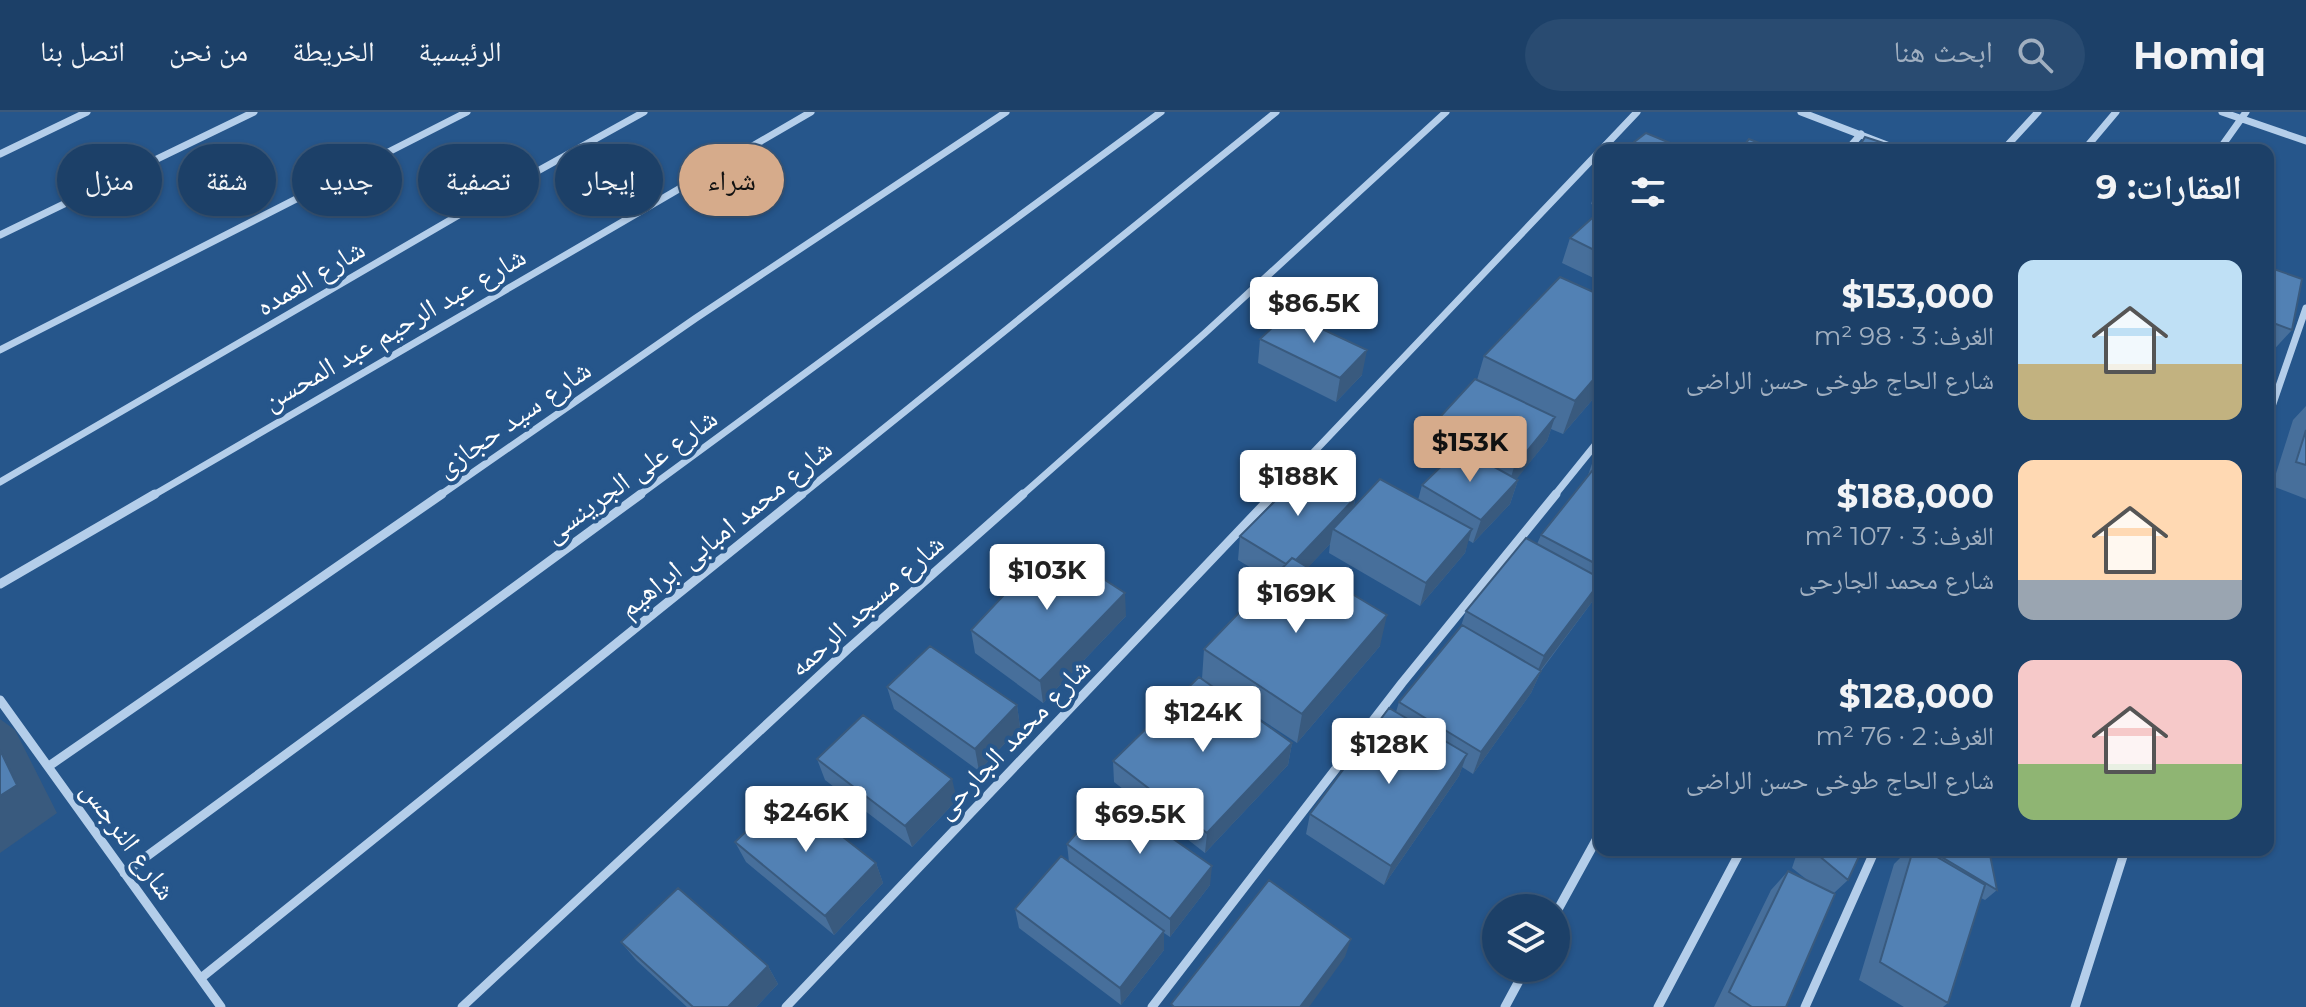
<!DOCTYPE html>
<html lang="ar">
<meta charset="utf-8">
<style>
body{margin:0;font-family:Montserrat,"Noto Naskh Arabic",sans-serif;background:#294b71;color:#f1f3f6;direction:rtl;height:100vh;display:flex;flex-direction:column;font-size:30px;white-space:nowrap}
*{box-sizing:border-box;margin:0}
p{font-size:26px;color:#a0afc0}
.icon{flex:none;width:44px;height:44px;fill:none;stroke:currentColor;stroke-width:2;stroke-linecap:round;stroke-linejoin:round}
.map{position:relative;flex:1;overflow:hidden;direction:ltr}
.side{position:absolute;left:1594px;top:32px;width:680px;height:712px;display:flex;flex-direction:column;background:#1c4068;border-radius:16px;box-shadow:0 2px 6px #0004,0 0 0 2px #3a597c;direction:rtl}
.side>*{flex:none}
.top-card{position:absolute;left:24px;top:32px;width:760px;height:72px;direction:rtl;display:flex;gap:16px}
.buttons{position:absolute;left:1482px;top:782px;display:grid;gap:16px}
.buttons a{display:grid;place-items:center;width:88px;height:88px;border-radius:50%;background:#1c4068;box-shadow:0 2px 6px #0004,0 0 0 2px #3a597c;font-size:40px}
.price{position:absolute;translate:-50% -68px;padding:0 18px;border-radius:8px;background:#fff;color:#222;font-size:26px;line-height:52px;filter:drop-shadow(0 2px 4px #0008)}
.price::after{content:'';position:absolute;left:50%;top:48px;width:24px;height:18px;margin-left:-12px;background:inherit;clip-path:polygon(0 0,100% 0,50% 100%)}
.price.on{background:#d6ab8b;color:#111}
ul{padding:0;list-style:none}
li{display:flex;align-items:center;gap:24px;height:200px;padding:0 32px}
li span{display:grid;place-items:center;flex:none;width:224px;height:160px;border-radius:16px;color:#555}
li>.icon{margin-inline-start:auto}
span .icon{width:96px;height:96px;fill:#fffc;stroke-width:1}
li b{font-size:34px}
h2{display:flex;justify-content:space-between;align-items:center;height:96px;padding:0 32px;font-size:34px}
.pill{padding:0 28px;border-radius:36px;background:#1c4068;box-shadow:0 2px 6px #0004,0 0 0 2px #3a597c;font-size:28px;line-height:72px}
.pill.on{background:#d6ab8b;color:#111}
header{display:flex;align-items:center;gap:48px;box-sizing:border-box;height:112px;padding:0 40px;background:#1c4068;border-bottom:2px solid #3a597c}
header strong{font-size:38px}
nav{display:flex;gap:44px;margin-inline-start:auto;font-size:28px}
.search{width:560px;height:72px;background:#294b71;display:flex;align-items:center;gap:20px;box-sizing:border-box;padding:0 28px;border-radius:44px;color:#a0afc0;font-size:30px}
.map>svg:first-child{display:block}
.lines{fill:none;stroke-linecap:round;stroke-linejoin:round}
.minor-far1{stroke:#b4ceea;stroke-width:7}
.minor{stroke:#b4ceea;stroke-width:9}
.wall{fill:#476f9b}
.shaded-wall{fill:#395a7e}
.building{fill:#5281b4;stroke:#395a7e;stroke-width:2}
.labels{text-anchor:middle;dominant-baseline:central;stroke-width:8;stroke-linejoin:round;paint-order:stroke}
.street-label{font-size:28px;fill:#fff;stroke:#26568b}
</style>
<header>
<strong>Homiq</strong>
<div class="search"><svg class="icon" aria-label="search" viewBox="0 0 24 24"><circle cx="10" cy="10" r="6"/><path d="M15 15l6 6"/></svg>ابحث هنا</div>
<nav><a>الرئيسية</a><a>الخريطة</a><a>من نحن</a><a>اتصل بنا</a></nav>
</header>
<div class="map">
<svg width="2306" height="895" viewBox="0 0 2306 895">
<rect width="100%" height="100%" fill="#26568b"/>
<g class="lines">
<path class="minor-far1" d="M1801,0L1900,38
M2222,0L2306,29
M1601,38L1637,0
M1847,38L1861,22
M2003,38L2038,0
M2084,38L2116,0
M2219,38L2246,0
M0,42L87,0
M0,123L254,0
M0,238L467,0
M2268,306L2306,196
M0,370L464,100L644,0
M152,384L811,0
M439,384L696,206L1006,0
M638,384L1161,0
M800,384L1276,0
M1021,384L1205,221L1446,0
M1272,384L1600,39
M1554,384L1600,327"/>
<path class="minor" d="M0,472L155,382
M0,588L221,895
M49,654L442,382
M124,761L641,382
M1556,801L1600,721
M201,866L802,382
M462,895L848,537L1023,382
M786,895L1274,382
M1152,895L1402,571L1556,382
M1505,895L1526,856
M1658,895L1741,738
M1805,895L1875,738
M2075,895L2125,738"/>
</g>
<path class="wall" d="M1600,65V95L1591,92Z
M1600,99V169L1562,151L1570,126Z
M2268,155L2292,218L2268,244Z
M1600,183V279L1563,322L1551,317L1547,329L1516,367L1518,368L1510,392L1473,431L1468,428L1465,441L1420,494L1329,441L1330,432L1308,455L1380,534L1297,631L1227,585L1292,631L1288,653L1205,741L1114,670L1113,649L1202,567L1204,537L1271,468L1238,448L1240,424L1355,386L1354,394L1418,388L1422,373L1451,344L1434,329L1440,305L1477,268L1484,244Z
M1260,227L1362,263L1336,290L1258,251Z
M2306,294V387L2272,374L2293,308Z
M1600,340V479L1598,482L1596,481L1592,490L1541,559L1531,581L1473,662L1462,655L1459,664L1384,773L1306,722L1310,702L1396,600L1399,590L1461,514L1466,499L1537,432L1541,423L1587,366L1594,346Z
M1126,504L1043,591L975,541L971,518Z
M887,575L1017,593L1020,615L979,659L894,597Z
M817,647L957,688L912,735L825,668Z
M735,730L876,751L883,771L834,823L746,750Z
M1067,732L1210,773L1170,825L1164,821V838L1121,893L1019,816L1015,797L1069,750Z
M1798,738H1862L1848,768L1834,781L1786,895H1714L1771,778L1788,759L1806,767L1792,756Z
M1908,738H1989L1997,778L1985,788L1981,786L1948,891L1943,895H1904L1859,868L1894,752Z
M621,830L768,854L778,872L756,895H687L636,848Z"/>
<path class="shaded-wall" d="M1367,238L1362,263L1336,290L1340,266Z
M1600,260V279L1563,322L1575,289Z
M1555,305L1547,329L1507,379L1514,355Z
M1518,368L1510,392L1473,431L1481,408Z
M1355,386L1351,410L1333,417L1330,432L1287,478L1291,454Z
M1472,417L1465,441L1420,494L1426,471Z
M1600,470L1592,490L1534,567L1544,544Z
M1125,481L1126,504L1043,591L1040,569Z
M1387,503L1380,534L1297,631L1302,602Z
M1541,559L1531,581L1473,662L1481,640Z
M1017,593L1020,615L979,659L975,637Z
M0,607L15,618L57,701L0,741Z
M1292,631L1288,653L1205,741L1207,721Z
M1467,642L1459,664L1384,773L1391,754Z
M952,667L957,688L912,735L905,714Z
M876,751L883,771L834,823L825,804Z
M1212,754L1210,773L1170,825V807Z
M1164,819V838L1121,893L1120,876Z
M1351,827L1345,845L1309,895H1300Z
M768,854L778,872L756,895H728Z"/>
<path class="building" d="M1646,21L1687,38L1625,37Z
M1865,25L1905,38H1857Z
M1749,27L1777,38H1740Z
M1600,99V141L1570,126Z
M2268,155L2302,167L2292,218L2268,209Z
M1560,165L1600,183V260L1575,289L1484,244Z
M1288,201L1367,238L1340,266L1260,227Z
M1475,267L1555,305L1514,355L1477,336L1440,305Z
M2306,318V353L2296,350Z
M1460,336L1518,368L1481,408L1422,373Z
M1600,340V349L1594,346Z
M1306,358L1355,386L1296,448L1292,446L1286,452L1240,424Z
M1592,359L1600,363V454L1541,423Z
M1380,367L1472,417L1426,471L1333,417Z
M1526,426L1600,466V470L1544,544L1466,499Z
M1051,433L1125,481L1040,569L971,518Z
M1292,446L1387,503L1302,602L1204,537Z
M1462,513L1541,559L1481,640L1399,590Z
M930,534L1017,593L975,637L887,575Z
M1199,565L1292,631L1207,721L1113,649Z
M1389,596L1467,642L1391,754L1310,702Z
M863,603L952,667L905,714L817,647Z
M0,638L17,673L0,684Z
M787,681L876,751L825,804L735,730Z
M1110,683L1212,754L1170,807L1067,732Z
M1812,738H1862L1848,768Z
M1913,738H1925L1985,773L1948,891L1880,850Z
M1930,738H1989L1997,778Z
M1061,744L1164,819L1120,876L1015,797Z
M1788,759L1835,782L1786,895H1752L1729,880Z
M1269,768L1351,827L1300,895H1174L1171,892Z
M678,776L768,854L728,895H693L621,830Z"/>
<g class="labels">
<g class="street-label">
<text transform="translate(310 165) rotate(-31)">شارع العمده</text>
<text transform="translate(394 216) rotate(-30)">شارع عبد الرحيم عبد المحسن</text>
<text transform="translate(513 306) rotate(-35)">شارع سيد حجازى</text>
<text transform="translate(630 363) rotate(-36)">شارع على الجرينسى</text>
<text transform="translate(725 416) rotate(-39)">شارع محمد امبابى ابراهيم</text>
<text transform="translate(866 493) rotate(-42)">شارع مسجد الرحمه</text>
<text transform="translate(1012 626) rotate(-46)">شارع محمد الجارحى</text>
<text transform="translate(129 728) rotate(54)">شارع النرجس</text>
</g>
</g>
</svg>
<div class="buttons">
<a><svg class="icon" aria-label="layers" viewBox="0 0 24 24"><path d="M12 4l9 5-9 5-9-5zM3 14l9 5 9-5"/></svg></a>
</div>
<b class="price" style="left:1314px;top:233px">$86.5K</b>
<b class="price on" style="left:1470px;top:372px">$153K</b>
<b class="price" style="left:1298px;top:406px">$188K</b>
<b class="price" style="left:1047px;top:500px">$103K</b>
<b class="price" style="left:1296px;top:523px">$169K</b>
<b class="price" style="left:1203px;top:642px">$124K</b>
<b class="price" style="left:1389px;top:674px">$128K</b>
<b class="price" style="left:806px;top:742px">$246K</b>
<b class="price" style="left:1140px;top:744px">$69.5K</b>
<div class="top-card">
<a class="pill on">شراء</a>
<a class="pill">إيجار</a>
<a class="pill">تصفية</a>
<a class="pill">جديد</a>
<a class="pill">شقة</a>
<a class="pill">منزل</a>
</div>
<section class="side">
<h2>العقارات: 9<svg class="icon" aria-label="filters" viewBox="0 0 24 24"><path d="M4 7h16M4 17h16"/><circle cx="9" cy="7" r="2"/><circle cx="15" cy="17" r="2"/></svg></h2>
<ul>
<li><span style="background:linear-gradient(#bfe0f5 65%,#c2b280 0)"><svg class="icon" aria-label="home" viewBox="0 0 24 24"><path d="M3 11l9-7 9 7M6 9v11h12V9"/></svg></span><div><b>$153,000</b><p>الغرف: 3 · 98 m²</p><p>شارع الحاج طوخى حسن الراضى</p></div></li>
<li><span style="background:linear-gradient(#ffd9b3 75%,#9aa5b1 0)"><svg class="icon" aria-label="home" viewBox="0 0 24 24"><path d="M3 11l9-7 9 7M6 9v11h12V9"/></svg></span><div><b>$188,000</b><p>الغرف: 3 · 107 m²</p><p>شارع محمد الجارحى</p></div></li>
<li><span style="background:linear-gradient(#f6c9c9 65%,#8fb573 0)"><svg class="icon" aria-label="home" viewBox="0 0 24 24"><path d="M3 11l9-7 9 7M6 9v11h12V9"/></svg></span><div><b>$128,000</b><p>الغرف: 2 · 76 m²</p><p>شارع الحاج طوخى حسن الراضى</p></div></li>
</ul>
</section>
</div>
